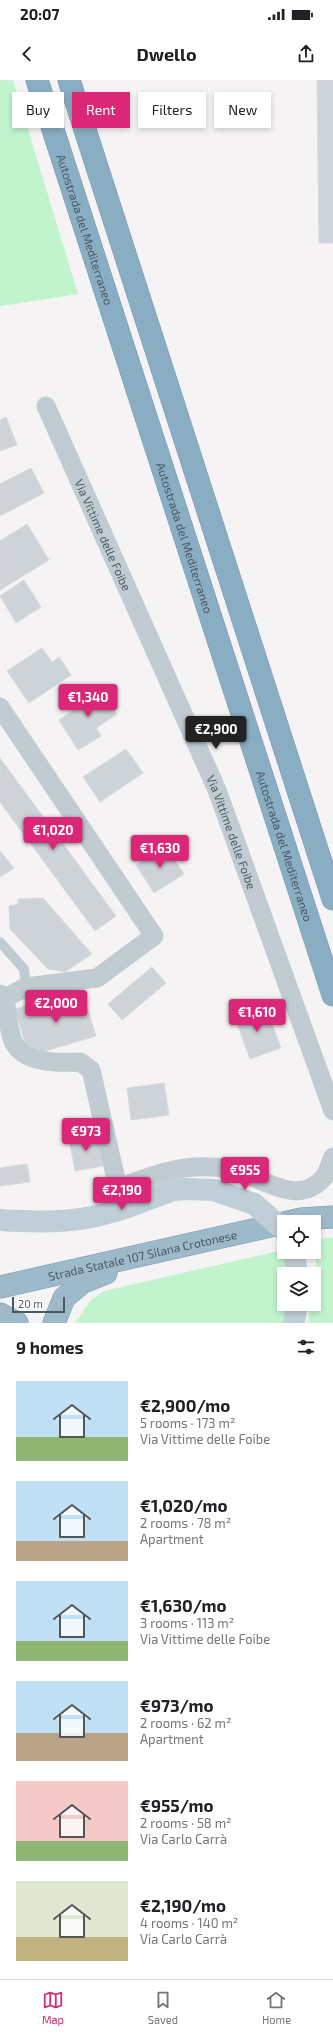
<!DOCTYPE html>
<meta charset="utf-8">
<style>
body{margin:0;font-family:"Exo 2",sans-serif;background:#f2f2f2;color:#202124;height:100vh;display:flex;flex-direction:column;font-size:15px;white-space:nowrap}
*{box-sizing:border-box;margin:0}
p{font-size:13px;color:#757577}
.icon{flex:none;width:22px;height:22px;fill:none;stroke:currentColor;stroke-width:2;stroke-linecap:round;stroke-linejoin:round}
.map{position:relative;height:1243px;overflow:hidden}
.side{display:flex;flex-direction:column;background:#fff;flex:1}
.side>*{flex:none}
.banner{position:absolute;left:12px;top:12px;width:309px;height:36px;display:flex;gap:8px}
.controls{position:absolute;left:277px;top:1135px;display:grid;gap:8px}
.controls a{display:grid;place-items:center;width:44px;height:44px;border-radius:0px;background:#fff;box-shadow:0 2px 6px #0003;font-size:20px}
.scale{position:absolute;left:12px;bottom:10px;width:53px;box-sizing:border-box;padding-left:4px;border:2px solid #495961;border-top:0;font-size:11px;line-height:14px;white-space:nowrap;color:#495961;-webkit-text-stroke:3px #fff;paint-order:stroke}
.price{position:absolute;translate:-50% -34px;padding:0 9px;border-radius:4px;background:#db2777;color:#fff;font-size:13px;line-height:26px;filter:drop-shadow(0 1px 2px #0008)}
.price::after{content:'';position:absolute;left:50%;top:24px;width:12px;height:9px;margin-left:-6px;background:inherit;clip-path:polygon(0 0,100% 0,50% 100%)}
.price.active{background:#222;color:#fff}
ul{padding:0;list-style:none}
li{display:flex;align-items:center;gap:12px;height:100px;padding:0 16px}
li span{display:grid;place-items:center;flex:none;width:112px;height:80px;border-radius:0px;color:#555}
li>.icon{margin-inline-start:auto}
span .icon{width:48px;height:48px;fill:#fffc;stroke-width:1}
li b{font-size:17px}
h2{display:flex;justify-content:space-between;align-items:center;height:48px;padding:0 16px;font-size:17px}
.tag{padding:0 14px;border-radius:0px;background:#fff;box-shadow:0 2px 6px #0003;font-size:14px;line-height:36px}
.tag.active{background:#db2777;color:#fff}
.status{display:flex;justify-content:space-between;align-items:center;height:28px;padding:0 20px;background:#fff;direction:ltr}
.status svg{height:11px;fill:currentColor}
header{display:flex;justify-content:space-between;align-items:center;height:52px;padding:0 16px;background:#fff;font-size:18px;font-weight:700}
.tab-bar{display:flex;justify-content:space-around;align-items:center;height:56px;border-top:1px solid #e0e0e0;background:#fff;font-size:11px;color:#757577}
.tab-bar a{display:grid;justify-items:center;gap:2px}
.tab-bar .active{color:#db2777}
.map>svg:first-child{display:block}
.green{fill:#c1f3cd}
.building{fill:#ced3d7;stroke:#d6dade}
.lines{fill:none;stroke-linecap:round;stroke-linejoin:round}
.trunk-casing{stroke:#7498af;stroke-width:23}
.motorway-casing{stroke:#7498af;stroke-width:23}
.service{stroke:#c0ccd2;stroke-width:10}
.minor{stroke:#c0ccd2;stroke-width:19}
.secondary{stroke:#c0ced7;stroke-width:22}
.trunk{stroke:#9ebaca;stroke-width:22}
.motorway{stroke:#89adc3;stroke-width:22}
.secondary-bridge{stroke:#c0ced7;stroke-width:22}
.labels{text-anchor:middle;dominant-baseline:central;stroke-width:3;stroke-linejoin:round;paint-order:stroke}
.street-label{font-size:12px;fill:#495961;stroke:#fff}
</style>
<div class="status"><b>20:07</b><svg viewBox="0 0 49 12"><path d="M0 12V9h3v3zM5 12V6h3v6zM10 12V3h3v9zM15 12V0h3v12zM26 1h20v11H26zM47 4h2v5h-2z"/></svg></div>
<header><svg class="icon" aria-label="back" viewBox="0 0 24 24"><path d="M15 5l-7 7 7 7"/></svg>Dwello<svg class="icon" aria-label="share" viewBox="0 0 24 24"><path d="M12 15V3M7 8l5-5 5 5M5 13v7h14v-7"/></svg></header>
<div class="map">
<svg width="333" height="1243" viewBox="0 0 333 1243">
<rect width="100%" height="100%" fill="#f5f3f3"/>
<path class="green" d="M0,0H13L78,214L0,226Z
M333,1158V1243H307L311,1224H314V1208L318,1191L313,1172L314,1159Z
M283,1170L291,1194H284V1224H292L289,1243H75L91,1220L104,1211Z"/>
<path class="building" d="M317,0H333V163H319Z
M6,337L17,365L0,371V340Z
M31,388L44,413L0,436V404Z
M27,444L49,480L0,510V461Z
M24,500L41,527L16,543L0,516Z
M42,568L52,582L59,577L71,595L29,623L7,591Z
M99,606L117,634L96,648L101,656L78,670L59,640L78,627L75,621Z
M126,669L143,693L100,722L83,697Z
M0,678L116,836L95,851L0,722Z
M165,765L184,794L154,813L136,785Z
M0,771L14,788L0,797Z
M43,818L92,874L65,892L48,889L10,849L9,826L18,824V819Z
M152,887L166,903L122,940L108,924Z
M83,914L96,956L42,972L25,963L15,929L36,923L37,928Z
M259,925L265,943L271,941L281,968L250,979L234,935Z
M164,1003L169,1035L131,1040L127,1008Z
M97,1053L103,1086L75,1091L69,1058Z
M27,1084L30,1102L0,1106V1088Z"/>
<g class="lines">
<g class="trunk-casing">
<g id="trunk">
<path d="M288,1142L301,1139L333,1137"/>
<path id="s2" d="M0,1207L284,1143"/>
<path d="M0,1234L17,1243"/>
<path d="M54,1243L64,1218L83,1202L106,1193"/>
</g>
</g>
<g class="motorway-casing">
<g id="motorway">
<path id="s3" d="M37,0L333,915"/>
<path d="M69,0L333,819"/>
</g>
</g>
<path class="service" d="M0,862L24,889L26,907"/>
<g class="minor">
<path id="s1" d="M46,326L217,710L333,1031"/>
<path d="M0,627L154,856L97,898L26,907L5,918"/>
<path d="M0,914L5,918C7,932 8,948 13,961C23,984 59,983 80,982L91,990L118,1108"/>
<path d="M118,1108C148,1097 177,1085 210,1087C218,1087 230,1088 237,1091C266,1100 299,1127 324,1097C328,1092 330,1083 333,1077"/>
</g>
<path class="secondary" d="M0,1140C48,1143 83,1143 128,1127
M294,1172L297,1194
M294,1243L297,1224"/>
<use href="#trunk" class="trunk"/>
<use href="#motorway" class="motorway"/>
<path class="secondary-bridge" d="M128,1127L173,1110L186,1109L214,1110L254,1124L284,1150"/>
</g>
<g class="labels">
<g class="street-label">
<text stroke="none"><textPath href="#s3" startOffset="157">Autostrada del Mediterraneo</textPath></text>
<text stroke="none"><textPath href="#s1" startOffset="141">Via Vittime delle Foibe</textPath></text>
<text stroke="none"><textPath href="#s3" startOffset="481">Autostrada del Mediterraneo</textPath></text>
<text stroke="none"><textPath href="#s1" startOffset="465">Via Vittime delle Foibe</textPath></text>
<text stroke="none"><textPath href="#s3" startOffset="805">Autostrada del Mediterraneo</textPath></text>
<text stroke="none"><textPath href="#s2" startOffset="146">Strada Statale 107 Silana Crotonese</textPath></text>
</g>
</g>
</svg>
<div class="controls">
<a><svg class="icon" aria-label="locate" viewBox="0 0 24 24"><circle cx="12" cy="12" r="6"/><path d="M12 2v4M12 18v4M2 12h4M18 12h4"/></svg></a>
<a><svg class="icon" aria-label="layers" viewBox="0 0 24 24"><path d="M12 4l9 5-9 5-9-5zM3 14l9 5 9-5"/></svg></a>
</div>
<div class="scale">20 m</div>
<b class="price" style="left:88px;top:638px">€1,340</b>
<b class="price active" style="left:216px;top:670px">€2,900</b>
<b class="price" style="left:53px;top:771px">€1,020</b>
<b class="price" style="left:160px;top:789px">€1,630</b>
<b class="price" style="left:56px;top:944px">€2,000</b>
<b class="price" style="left:257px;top:953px">€1,610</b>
<b class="price" style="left:86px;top:1072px">€973</b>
<b class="price" style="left:245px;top:1111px">€955</b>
<b class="price" style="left:122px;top:1131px">€2,190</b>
<div class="banner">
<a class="tag">Buy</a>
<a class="tag active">Rent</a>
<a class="tag">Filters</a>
<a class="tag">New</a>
</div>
</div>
<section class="side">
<h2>9 homes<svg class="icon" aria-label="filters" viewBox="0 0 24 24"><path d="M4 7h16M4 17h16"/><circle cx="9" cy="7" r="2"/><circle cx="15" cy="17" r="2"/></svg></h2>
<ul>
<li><span style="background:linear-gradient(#bfe0f5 70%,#8fb573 0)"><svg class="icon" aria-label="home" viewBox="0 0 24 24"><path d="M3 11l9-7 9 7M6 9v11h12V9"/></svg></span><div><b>€2,900/mo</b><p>5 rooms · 173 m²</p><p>Via Vittime delle Foibe</p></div></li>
<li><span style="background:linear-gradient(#bfe0f5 75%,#b9a48a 0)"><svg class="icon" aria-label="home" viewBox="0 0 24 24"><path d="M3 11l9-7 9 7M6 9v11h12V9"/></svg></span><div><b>€1,020/mo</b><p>2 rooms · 78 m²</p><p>Apartment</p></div></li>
<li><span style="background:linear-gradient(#bfe0f5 75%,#8fb573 0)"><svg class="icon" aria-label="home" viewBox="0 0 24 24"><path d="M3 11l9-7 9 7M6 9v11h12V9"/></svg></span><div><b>€1,630/mo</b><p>3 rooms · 113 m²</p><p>Via Vittime delle Foibe</p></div></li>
<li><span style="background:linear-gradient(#bfe0f5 65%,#b9a48a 0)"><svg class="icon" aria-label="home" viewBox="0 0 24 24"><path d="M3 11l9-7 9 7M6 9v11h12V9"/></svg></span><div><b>€973/mo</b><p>2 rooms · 62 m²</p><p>Apartment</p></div></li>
<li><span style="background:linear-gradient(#f6c9c9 75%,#8fb573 0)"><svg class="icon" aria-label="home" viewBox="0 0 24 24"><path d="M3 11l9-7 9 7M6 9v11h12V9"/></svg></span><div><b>€955/mo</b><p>2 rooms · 58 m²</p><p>Via Carlo Carrà</p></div></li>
<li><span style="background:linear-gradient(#dfe7d0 70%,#c2b280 0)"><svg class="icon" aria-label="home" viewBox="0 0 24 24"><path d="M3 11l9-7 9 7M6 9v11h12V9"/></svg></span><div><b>€2,190/mo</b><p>4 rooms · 140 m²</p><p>Via Carlo Carrà</p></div></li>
</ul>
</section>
<nav class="tab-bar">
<a class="active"><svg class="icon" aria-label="map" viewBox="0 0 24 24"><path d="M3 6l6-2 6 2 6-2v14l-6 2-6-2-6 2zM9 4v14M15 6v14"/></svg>Map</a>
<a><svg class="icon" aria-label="saved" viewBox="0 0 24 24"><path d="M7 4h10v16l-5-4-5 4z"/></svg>Saved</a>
<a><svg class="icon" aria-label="home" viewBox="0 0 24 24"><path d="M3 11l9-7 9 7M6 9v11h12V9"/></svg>Home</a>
</nav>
